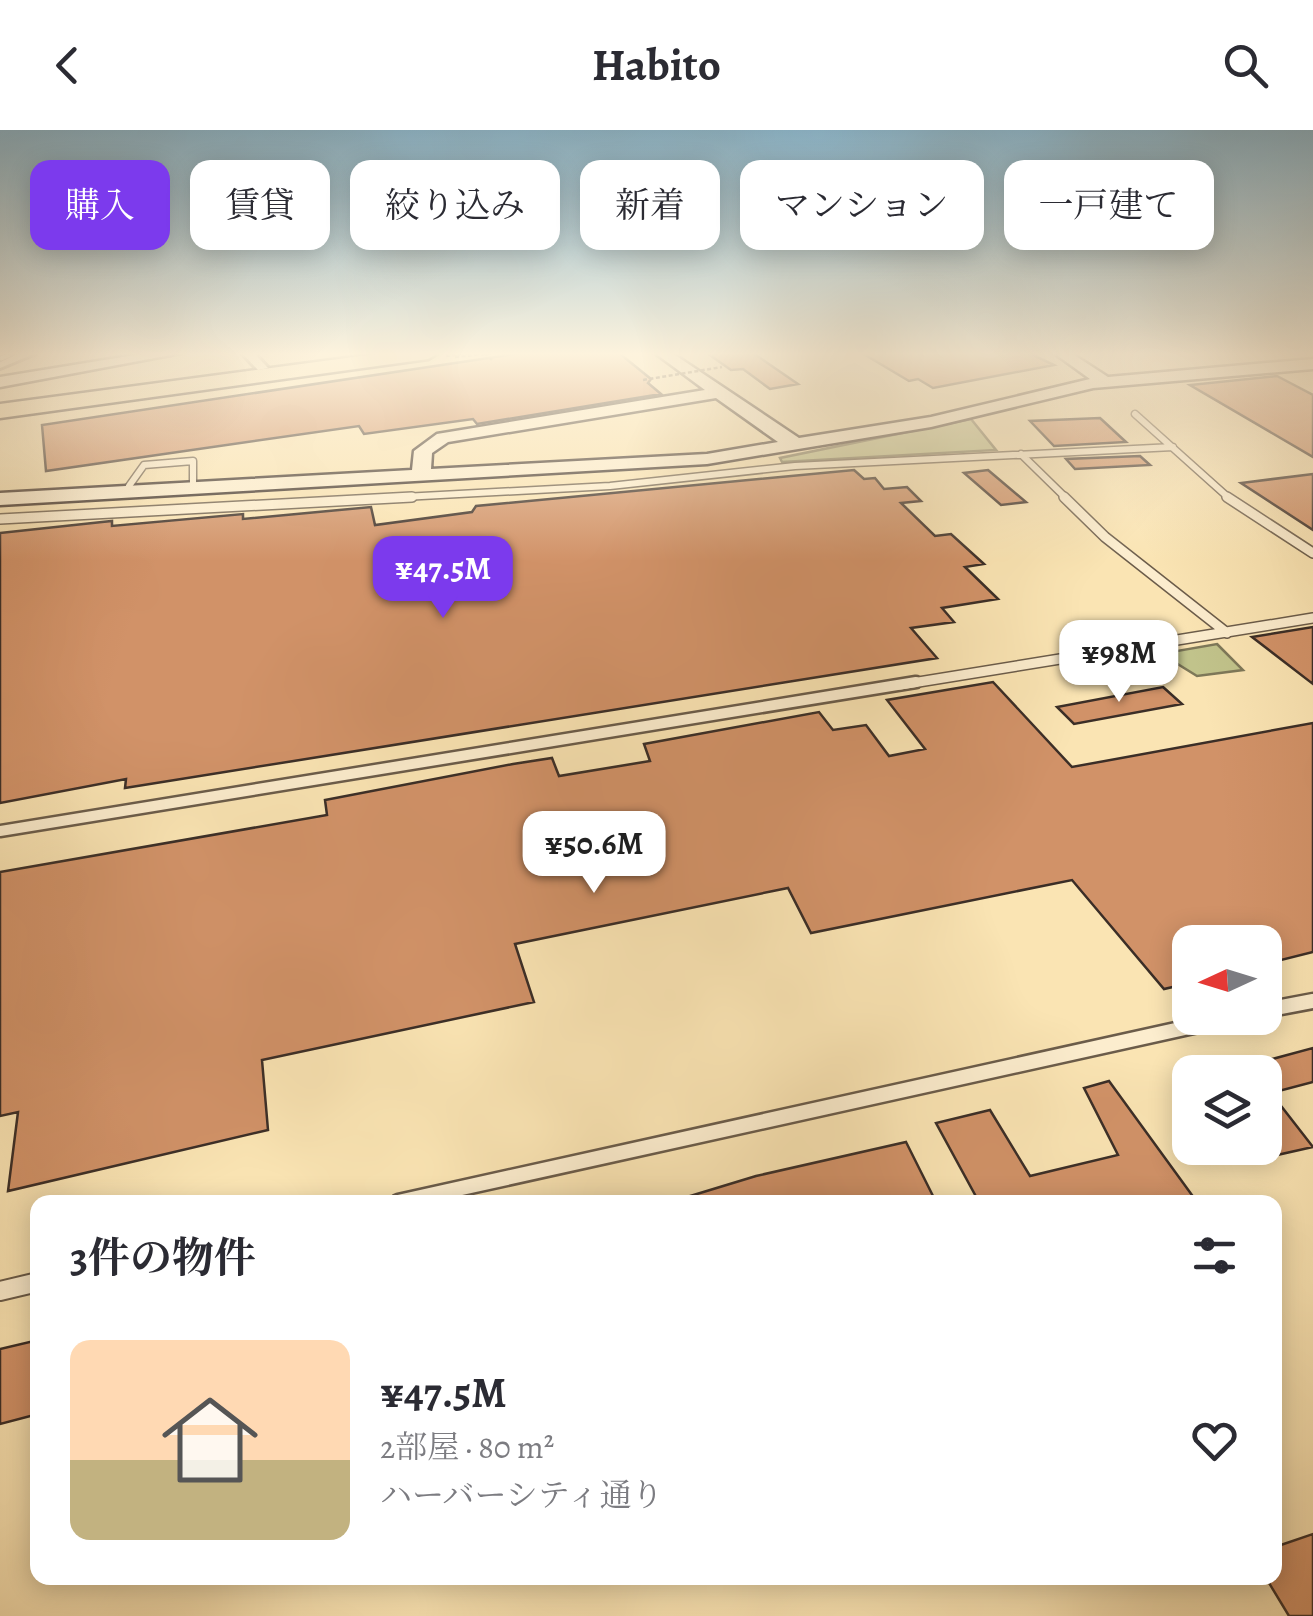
<!DOCTYPE html>
<html lang="ja">
<meta charset="utf-8">
<style>
body{margin:0;font-family:Alegreya,"Noto Serif JP",serif;background:#f7f7f7;color:#2b2b33;height:100vh;display:flex;flex-direction:column;font-size:38px;white-space:nowrap}
*{box-sizing:border-box;margin:0}
p{font-size:32px;color:#7c7c81}
.icon{flex:none;width:55px;height:55px;fill:none;stroke:currentColor;stroke-width:2;stroke-linecap:round;stroke-linejoin:round}
.map{position:relative;flex:1;overflow:hidden}
.drawer{position:absolute;left:30px;top:1065px;width:1252px;height:390px;display:flex;flex-direction:column;background:#fff;border-radius:20px;box-shadow:0 5px 25px #0003}
.drawer>*{flex:none}
.hud{position:absolute;left:30px;top:30px;width:1255px;height:90px;display:flex;gap:20px}
.needle{width:65px;rotate:266deg}
.fabs{position:absolute;left:1172px;top:795px;display:grid;gap:20px}
.fabs a{display:grid;place-items:center;width:110px;height:110px;border-radius:20px;background:#fff;box-shadow:0 5px 25px #0003;font-size:50px}
.price{position:absolute;translate:-50% -85px;padding:0 22px;border-radius:20px;background:#fff;color:#222;font-size:32px;line-height:65px;filter:drop-shadow(0 2px 5px #0008)}
.price::after{content:'';position:absolute;left:50%;top:60px;width:30px;height:22px;margin-left:-15px;background:inherit;clip-path:polygon(0 0,100% 0,50% 100%)}
.price.active{background:#7c3aed;color:#fff}
ul{padding:0;list-style:none}
li{display:flex;align-items:center;gap:30px;height:250px;padding:0 40px}
li+li{border-top:2px solid #e1e1e2}
li span{display:grid;place-items:center;flex:none;width:280px;height:200px;border-radius:20px;color:#555}
li>.icon{margin-inline-start:auto}
span .icon{width:120px;height:120px;fill:#fffc;stroke-width:1}
li b{font-size:42px}
h2{display:flex;justify-content:space-between;align-items:center;height:120px;padding:0 40px;font-size:42px}
.pill{padding:0 35px;border-radius:20px;background:#fff;box-shadow:0 5px 25px #0003;font-size:35px;line-height:90px}
.pill.active{background:#7c3aed;color:#fff}
header{display:flex;justify-content:space-between;align-items:center;height:130px;padding:0 40px;background:#fff;font-size:45px;font-weight:700}
.map>svg:first-child{display:block}
.green{fill:#c1c38b;stroke:#7e7859;stroke-width:2.5}
.building{fill:#d19268;stroke:#3b2e27;stroke-width:2.5}
.lines{fill:none;stroke-linecap:round;stroke-linejoin:round}
.lane-far4-casing{stroke:#6b5c4a;stroke-width:9}
.lane-far3-casing{stroke:#6b5c4a;stroke-width:12}
.lane-far2-casing{stroke:#6b5c4a;stroke-width:15}
.lane-far1-casing{stroke:#6b5c4a;stroke-width:19}
.lane-casing{stroke:#6b5c4a;stroke-width:22}
.street-casing{stroke:#6b5c4a;stroke-width:6}
.secondary-casing{stroke:#3b2e27;stroke-width:5}
.highway-casing{stroke:#3b2e27;stroke-width:5}
.path{stroke:#3b2e27;stroke-width:2.5;stroke-dasharray:4 2.5;stroke-linecap:butt}
.lane-far4{stroke:#fcedce;stroke-width:6}
.lane-far3{stroke:#fcedce;stroke-width:9}
.lane-far2{stroke:#fcedce;stroke-width:10}
.lane-far1{stroke:#fcedce;stroke-width:14}
.lane{stroke:#fcedce;stroke-width:18}
.street{fill:#fcedce;fill-rule:evenodd}
.secondary{fill:#fcedce;fill-rule:evenodd}
.highway{fill:#fae4b3;fill-rule:evenodd}
.rail-casing{stroke:#3b2e27;stroke-width:6}
.rail{stroke:#fcedce;stroke-width:4;stroke-dasharray:10;stroke-linecap:butt}
.path-bridge{stroke:#3b2e27;stroke-width:2.5;stroke-dasharray:4 2.5;stroke-linecap:butt}
</style>
<header><svg class="icon" aria-label="back" viewBox="0 0 24 24"><path d="M15 5l-7 7 7 7"/></svg>Habito<svg class="icon" aria-label="search" viewBox="0 0 24 24"><circle cx="10" cy="10" r="6"/><path d="M15 15l6 6"/></svg></header>
<div class="map">
<svg width="1313" height="1486" viewBox="0 0 1313 1486">
<rect width="100%" height="100%" fill="#fae4b3"/>
<filter id="stains"><feTurbulence type="fractalNoise" baseFrequency=".002" numOctaves="4"/><feColorMatrix values="0 0 0 0 .2 0 0 0 0 .09 0 0 0 0 .02 0 0 0 .5 -.17"/></filter>
<radialGradient id="worn" r=".72"><stop offset=".6" stop-color="#630" stop-opacity="0"/><stop offset="1" stop-color="#630" stop-opacity=".3"/></radialGradient>
<path class="green" d="M971,289L996,320L782,332L780,328Z
M1217,514L1243,540L1197,546L1168,528L1171,522Z"/>
<path class="building" d="M521,223H619L651,249L648,253L661,264L477,294L473,289L364,304L359,296L46,341L42,295Z
M707,223H753L798,254L770,259L743,239L731,240Z
M862,223H1029L1054,235L933,258L918,249L909,251Z
M1277,246L1313,265V327L1190,255Z
M1100,288L1126,312L1054,316L1030,291Z
M1140,326L1150,335L1075,339L1066,329Z
M854,340L864,349L875,348L884,359L907,357L921,371L901,373L935,406L951,404L984,434L965,437L998,469L942,478L954,492L911,498L937,528L125,658L126,649L0,673V403L102,392L112,391V396L243,384V389L371,377L375,395L472,382L476,376Z
M988,340L1026,372L1001,375L964,343Z
M1313,344V400L1241,353Z
M1313,497V554L1252,507Z
M993,552L1072,637L1313,593V822L1265,834V812H1190V853L1164,859L1072,750L811,803L788,758L515,814L534,872L262,930L268,1000L8,1061L18,982L0,986V742L327,685L325,670L513,634L552,628L559,646L650,631L644,614L819,582L833,600L866,595L889,626L925,619L887,570Z
M1163,557L1182,574L1074,594L1057,577Z
M1313,918V952L1271,963L1313,1017L1277,1025L1265,1009V931Z
M1109,951L1197,1072H979L936,993L990,980L1030,1046L1118,1025L1084,958Z
M906,1012L936,1072H687V1067L756,1046Z
M38,1210V1284L0,1294V1219Z
M1313,1404V1486H1289L1266,1448H1275V1417Z"/>
<g class="lines">
<g class="lane-far4-casing">
<path id="lane-far4" d="M1135,284L1230,369
M1021,324L1067,369
M129,356L144,335L193,331V353
M366,369L610,356L795,336L1173,317"/>
</g>
<g class="lane-far3-casing">
<path id="lane-far3" d="M1064,367L1105,407L1227,503
M1227,367L1313,423
M0,389L412,367
M900,555L1313,488"/>
</g>
<g class="lane-far2-casing">
<path id="lane-far2" d="M0,701L916,552"/>
</g>
<g class="lane-far1-casing">
<path id="lane-far1" d="M1265,880L1313,871
M398,1072L1230,888"/>
</g>
<g class="lane-casing">
<path id="lane" d="M0,1161L38,1152"/>
</g>
<g class="street-casing">
<path id="street" d="M20,223H36L0,238V231Z
M242,223H254L268,238L258,240Z"/>
</g>
<g class="secondary-casing">
<path id="secondary" d="M147,223H181L0,257V247Z
M655,223H672L799,308L931,287L1090,249L1054,223H1071L1108,247L1313,229V239L1093,258L931,297L707,334L0,375V363L412,340L414,321L437,304L705,260ZM716,268L778,312L707,324L431,339L432,323L448,312Z"/>
</g>
<g class="highway-casing">
<path id="highway" d="M384,223H438L428,229L0,288V274Z"/>
</g>
<path class="path" d="M485,223L492,230
M446,226L469,223
M455,227L494,223"/>
<use href="#lane-far4" class="lane-far4"/>
<use href="#lane-far3" class="lane-far3"/>
<use href="#lane-far2" class="lane-far2"/>
<use href="#lane-far1" class="lane-far1"/>
<use href="#lane" class="lane"/>
<use href="#street" class="street"/>
<use href="#secondary" class="secondary"/>
<use href="#highway" class="highway"/>
<g class="rail-casing">
<path id="rail" d="M0,229L13,223"/>
</g>
<use href="#rail" class="rail"/>
<path class="path-bridge" d="M643,250L722,237"/>
</g>
<linearGradient id="sky" x2="0" y2="1"><stop stop-color="#8ab8d0"/><stop offset="0.52" stop-color="#fdf3dd"/><stop offset="1" stop-color="#fdf3dd" stop-opacity="0"/></linearGradient>
<rect width="1313" height="431" fill="url(#sky)"/>
<rect width="100%" height="100%" filter="url(#stains)"/>
<rect width="100%" height="100%" fill="url(#worn)"/>
</svg>
<div class="fabs">
<a><svg class="needle" viewBox="-14 -14 28 28"><path d="M0-13l5 13h-10z" fill="#e53935"/><path d="M0 13l5-13h-10z" fill="#7c7c81"/></svg></a>
<a><svg class="icon" aria-label="layers" viewBox="0 0 24 24"><path d="M12 4l9 5-9 5-9-5zM3 14l9 5 9-5"/></svg></a>
</div>
<b class="price active" style="left:443px;top:491px">¥47.5M</b>
<b class="price" style="left:1119px;top:575px">¥98M</b>
<b class="price" style="left:594px;top:766px">¥50.6M</b>
<div class="hud">
<a class="pill active">購入</a>
<a class="pill">賃貸</a>
<a class="pill">絞り込み</a>
<a class="pill">新着</a>
<a class="pill">マンション</a>
<a class="pill">一戸建て</a>
</div>
<section class="drawer">
<h2>3件の物件<svg class="icon" aria-label="filters" viewBox="0 0 24 24"><path d="M4 7h16M4 17h16"/><circle cx="9" cy="7" r="2"/><circle cx="15" cy="17" r="2"/></svg></h2>
<ul>
<li><span style="background:linear-gradient(#ffd9b3 60%,#c2b280 0)"><svg class="icon" aria-label="home" viewBox="0 0 24 24"><path d="M3 11l9-7 9 7M6 9v11h12V9"/></svg></span><div><b>¥47.5M</b><p>2部屋 · 80 m²</p><p>ハーバーシティ通り</p></div><svg class="icon" aria-label="heart" viewBox="0 0 24 24"><path d="M12 20l-8-8c-3-5 5-10 8-4 3-6 11-1 8 4z"/></svg></li>
</ul>
</section>
</div>
